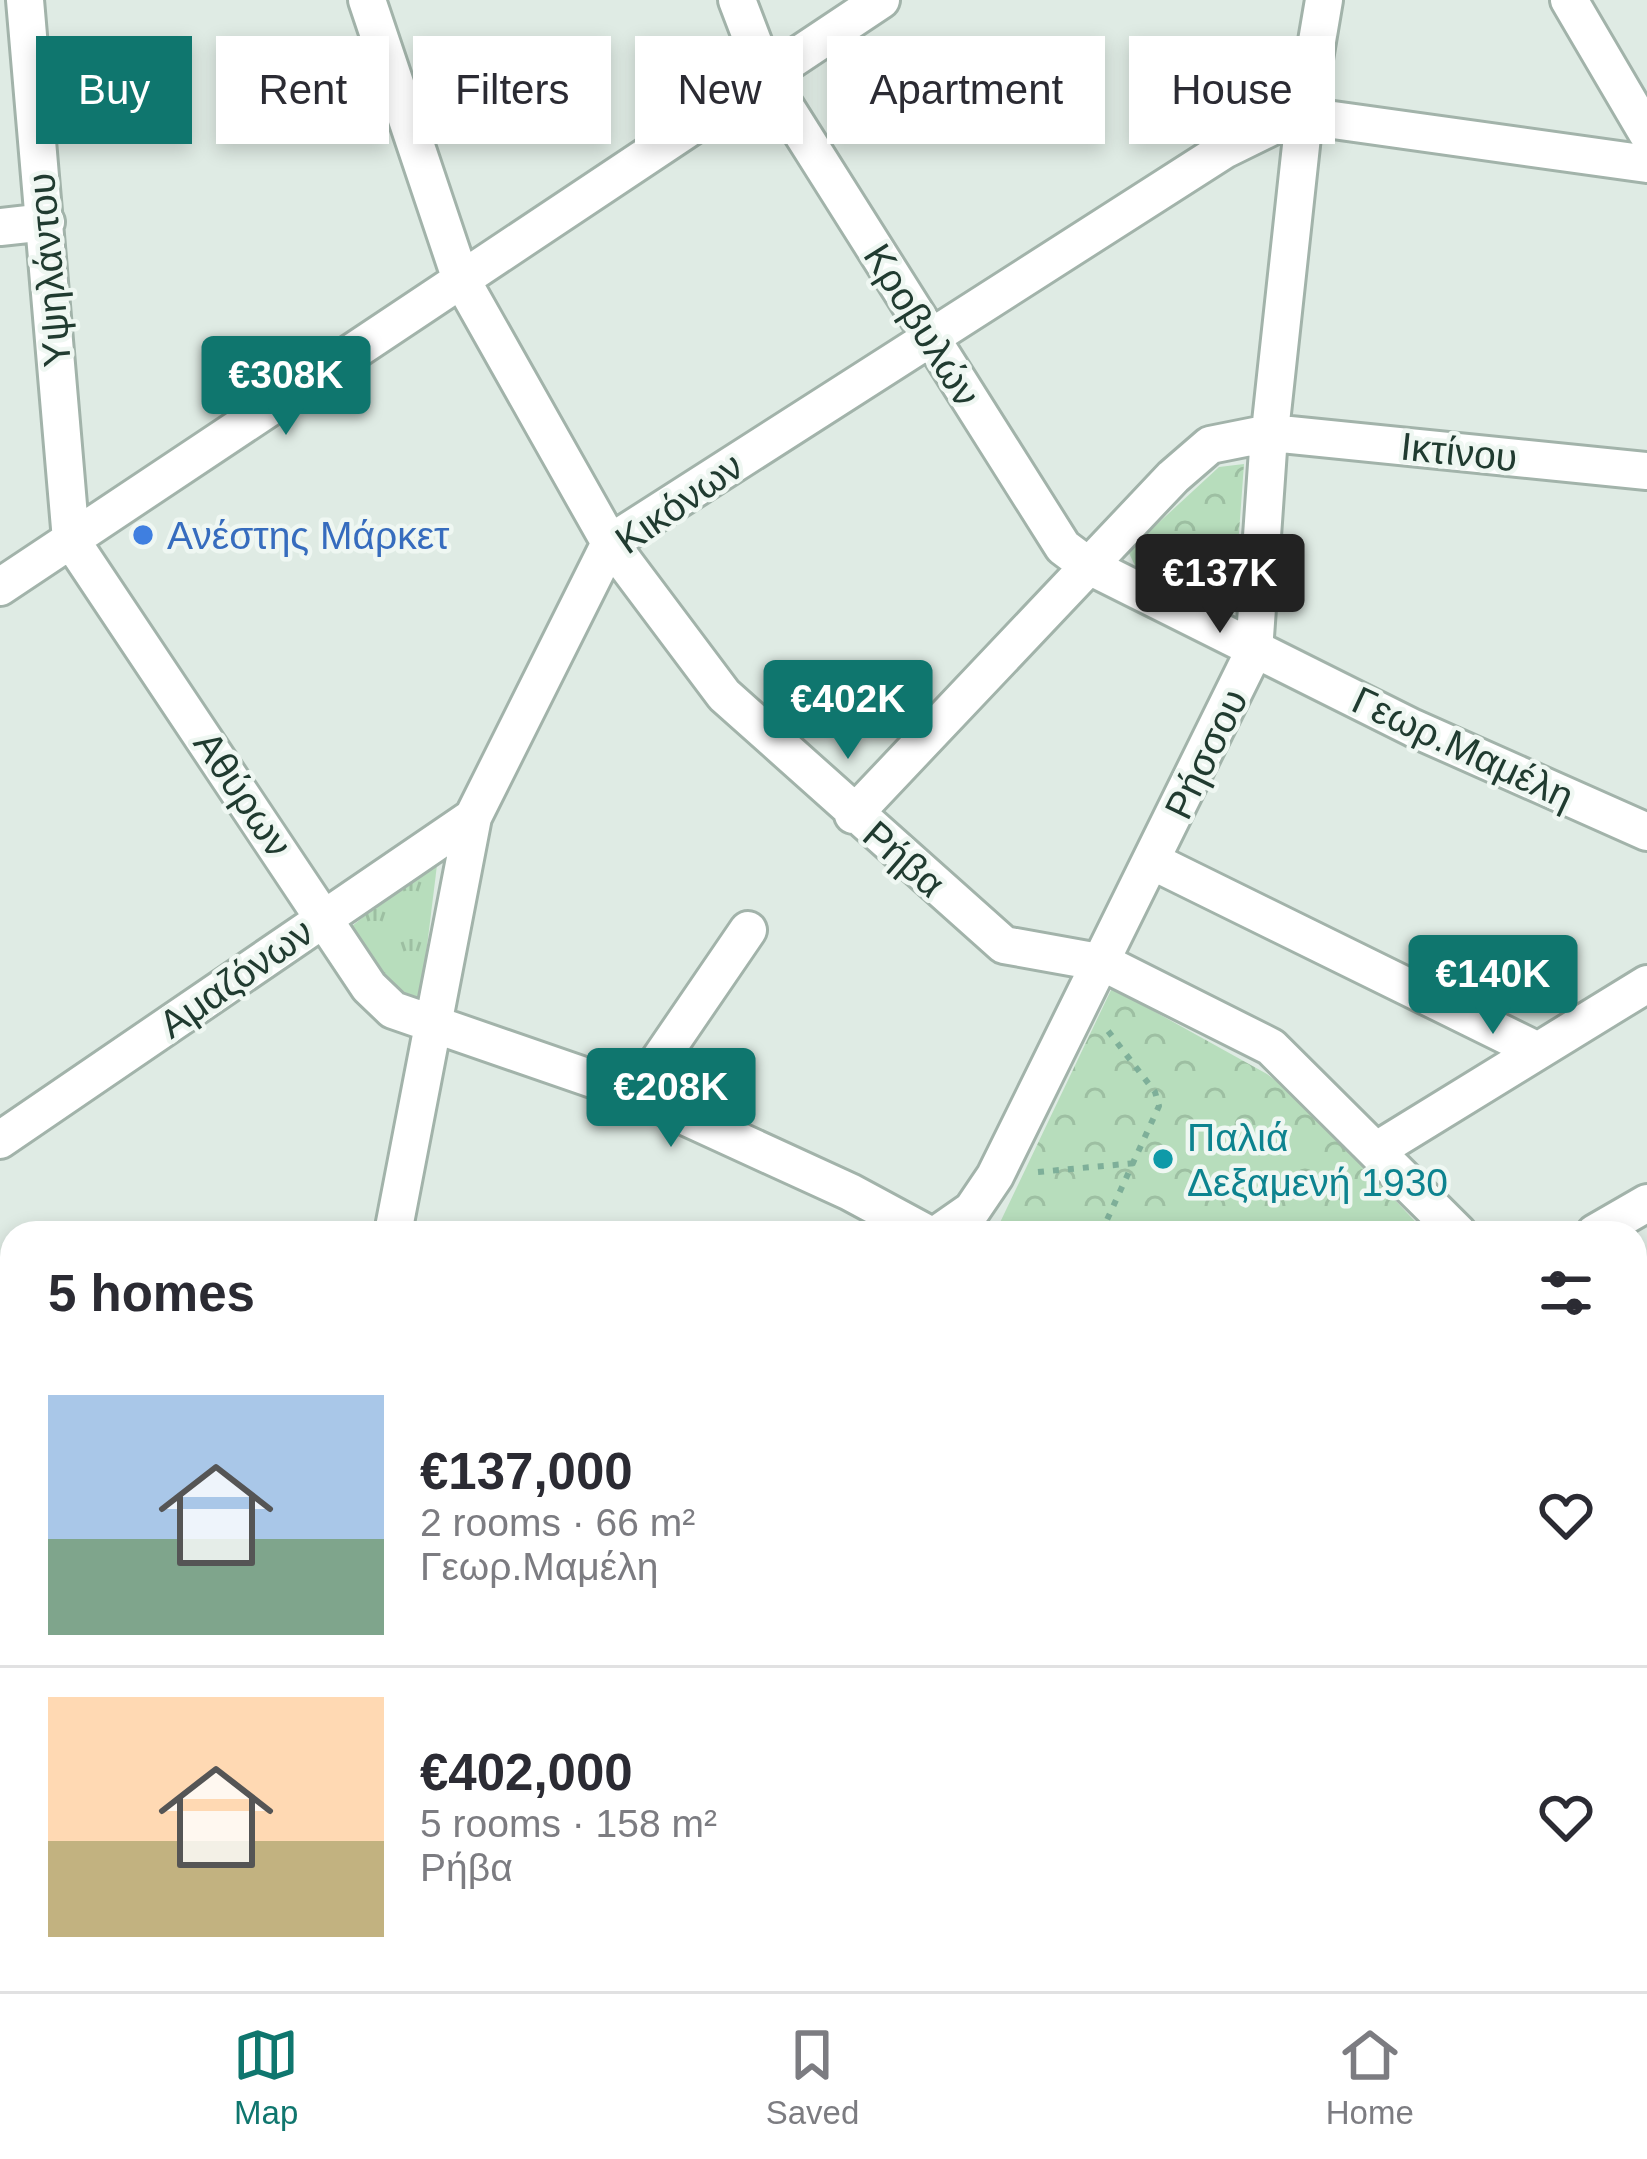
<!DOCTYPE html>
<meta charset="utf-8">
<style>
body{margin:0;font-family:Arial,sans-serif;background:#f2f2f3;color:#2b2b33;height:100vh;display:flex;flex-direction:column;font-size:45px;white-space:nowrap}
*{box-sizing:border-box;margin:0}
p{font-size:39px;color:#7c7c81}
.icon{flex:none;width:66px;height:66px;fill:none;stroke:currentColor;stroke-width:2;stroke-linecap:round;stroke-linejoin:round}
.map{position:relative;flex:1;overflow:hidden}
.details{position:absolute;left:0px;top:1221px;width:1647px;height:771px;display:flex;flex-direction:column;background:#fff;border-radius:36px 36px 0 0;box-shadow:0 6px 18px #0003}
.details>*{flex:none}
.top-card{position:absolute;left:36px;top:36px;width:1575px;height:108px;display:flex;gap:24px}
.price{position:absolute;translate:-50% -102px;padding:0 27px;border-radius:12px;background:#0f766e;color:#fff;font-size:39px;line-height:78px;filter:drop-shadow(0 3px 6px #0008)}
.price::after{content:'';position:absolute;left:50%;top:72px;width:36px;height:27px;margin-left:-18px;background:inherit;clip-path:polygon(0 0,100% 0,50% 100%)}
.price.active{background:#222;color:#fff}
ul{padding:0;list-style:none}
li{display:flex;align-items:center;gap:36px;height:300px;padding:0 48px}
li+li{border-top:3px solid #e1e1e2}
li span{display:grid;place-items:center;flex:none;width:336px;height:240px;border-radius:0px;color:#555}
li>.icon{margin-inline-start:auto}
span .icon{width:144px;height:144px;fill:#fffc;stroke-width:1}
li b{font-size:51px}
h2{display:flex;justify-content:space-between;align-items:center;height:144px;padding:0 48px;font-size:51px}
.tag{padding:0 42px;border-radius:0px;background:#fff;box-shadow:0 6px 18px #0003;font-size:42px;line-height:108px}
.tag.active{background:#0f766e;color:#fff}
.tab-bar{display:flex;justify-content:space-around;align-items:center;height:168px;border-top:3px solid #e1e1e2;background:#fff;font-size:33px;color:#7c7c81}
.tab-bar a{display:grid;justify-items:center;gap:6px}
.tab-bar .active{color:#0f766e}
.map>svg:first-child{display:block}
.built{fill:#cddad2}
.grass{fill:url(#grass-tufts)}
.forest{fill:url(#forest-crowns)}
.building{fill:url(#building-hatch);stroke:#b1c4ba;stroke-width:3;filter:url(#shadow)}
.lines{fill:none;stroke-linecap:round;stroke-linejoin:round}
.minor-casing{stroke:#a2b3aa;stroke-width:42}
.path{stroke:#7eaf99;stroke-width:6;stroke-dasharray:6 9;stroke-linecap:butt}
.minor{stroke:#fff;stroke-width:36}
.shop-dot{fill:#3f7fe0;stroke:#eff7f2;stroke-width:4.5}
.culture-dot{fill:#0f9aa8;stroke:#eff7f2;stroke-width:4.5}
.labels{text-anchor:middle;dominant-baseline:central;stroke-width:9;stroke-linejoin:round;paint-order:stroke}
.street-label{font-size:39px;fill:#203b30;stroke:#eff7f2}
.shop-label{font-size:39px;fill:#366cbe;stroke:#eff7f2;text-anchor:start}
.culture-label{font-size:39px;fill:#0d838f;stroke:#eff7f2;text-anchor:start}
</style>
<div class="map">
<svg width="1647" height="1991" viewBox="0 0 1647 1991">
<defs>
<pattern id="grass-tufts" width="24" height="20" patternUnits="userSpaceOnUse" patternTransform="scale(3)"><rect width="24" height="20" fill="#b7ddbc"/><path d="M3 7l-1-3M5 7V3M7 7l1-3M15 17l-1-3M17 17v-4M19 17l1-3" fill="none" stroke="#9dbfa2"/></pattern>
<pattern id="forest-crowns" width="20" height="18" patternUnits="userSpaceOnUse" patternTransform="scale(3)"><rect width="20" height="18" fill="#b7ddbc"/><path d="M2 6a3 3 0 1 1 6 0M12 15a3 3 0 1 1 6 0" fill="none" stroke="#9dbfa2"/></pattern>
<pattern id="building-hatch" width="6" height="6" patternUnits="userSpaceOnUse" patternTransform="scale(3)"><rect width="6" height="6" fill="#b4c5bc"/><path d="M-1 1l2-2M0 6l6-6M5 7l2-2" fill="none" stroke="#92a199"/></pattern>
<filter id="shadow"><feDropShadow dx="11" dy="11" stdDeviation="0" flood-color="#0004"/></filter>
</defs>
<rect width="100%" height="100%" fill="#dfebe4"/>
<path class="built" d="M1036,1980H1360L1358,1991H1080Z"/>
<path class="grass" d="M438,857L420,1003L388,984L352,926Z"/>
<path class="forest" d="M1244,464L1233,615L1137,570L1128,551L1219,467Z
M1112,988L1267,1074L1302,1101L1426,1233H995Z"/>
<path class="building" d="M1063,1980H1331L1329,1991H1109Z"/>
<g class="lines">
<g class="minor-casing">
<path id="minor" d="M25,0L71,540L369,987L393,1010L636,1094L850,1192L926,1233
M367,0L460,277L610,543L724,695L1004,945L1104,963L1271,1047L1458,1233
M737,0L766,76L1063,547L1087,565L1413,728L1647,832
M1569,0L1647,133
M0,227L46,222
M0,587L881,0
M853,815L1173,477L1210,445L1270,433L1647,471
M1154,862L1538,1051
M636,1094L748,930
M0,1140L473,817
M1377,1150L1647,984
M393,1233L473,817L610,543L1224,150L1277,124L1319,118L1647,164
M939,1233L972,1210L995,1176L1254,651L1268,450L1304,118L1324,0
M1595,1233L1647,1203
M1635,1414L1647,1426
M0,1512L12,1530
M1635,1653L1647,1660
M0,1674L12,1666
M0,1875H12
M1635,1929L1647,1910
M550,1980L569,1991
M883,1980L922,1991
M389,1991L392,1980
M692,1991L739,1980
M1384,1991L1385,1980
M1596,1991L1603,1980"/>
</g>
<path class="path" d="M1038,1172L1136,1163
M1101,1233L1159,1106L1155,1092L1105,1027"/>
<use href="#minor" class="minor"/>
</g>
<circle class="shop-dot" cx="143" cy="535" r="12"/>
<circle class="culture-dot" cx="1163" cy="1159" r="12"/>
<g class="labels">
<g class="street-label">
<text transform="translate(49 270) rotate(-95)">Υψηλάντου</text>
<text transform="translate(922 325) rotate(58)">Κροβυλών</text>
<text transform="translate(1459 452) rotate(6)">Ικτίνου</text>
<text transform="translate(679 503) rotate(-35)">Κικόνων</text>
<text transform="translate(1463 748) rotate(25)">Γεωρ.Μαμέλη</text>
<text transform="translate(1206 754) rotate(-64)">Ρήσσου</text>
<text transform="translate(243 794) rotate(56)">Αθύρων</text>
<text transform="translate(904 859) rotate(41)">Ρήβα</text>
<text transform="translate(236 978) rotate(-35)">Αμαζόνων</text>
</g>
<g class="shop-label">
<text x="167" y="535">Ανέστης Μάρκετ</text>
</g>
<g class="culture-label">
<text x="1187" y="1137">Παλιά<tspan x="1187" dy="45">Δεξαμενή 1930</tspan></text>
</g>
</g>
</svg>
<b class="price" style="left:286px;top:438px">€308K</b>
<b class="price active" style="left:1220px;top:636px">€137K</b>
<b class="price" style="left:848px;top:762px">€402K</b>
<b class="price" style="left:1493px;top:1037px">€140K</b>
<b class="price" style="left:671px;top:1150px">€208K</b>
<div class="top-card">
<a class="tag active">Buy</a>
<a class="tag">Rent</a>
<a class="tag">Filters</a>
<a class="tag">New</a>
<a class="tag">Apartment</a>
<a class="tag">House</a>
</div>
<section class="details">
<h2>5 homes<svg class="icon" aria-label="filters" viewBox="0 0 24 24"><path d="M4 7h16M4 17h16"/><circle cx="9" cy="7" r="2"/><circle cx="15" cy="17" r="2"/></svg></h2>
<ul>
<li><span style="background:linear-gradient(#a9c7e8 60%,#7fa58c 0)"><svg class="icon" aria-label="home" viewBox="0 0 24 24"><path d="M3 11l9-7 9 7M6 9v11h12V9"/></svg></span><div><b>€137,000</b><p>2 rooms · 66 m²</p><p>Γεωρ.Μαμέλη</p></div><svg class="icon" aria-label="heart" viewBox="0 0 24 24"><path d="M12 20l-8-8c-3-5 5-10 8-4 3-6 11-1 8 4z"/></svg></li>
<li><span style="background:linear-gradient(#ffd9b3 60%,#c2b280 0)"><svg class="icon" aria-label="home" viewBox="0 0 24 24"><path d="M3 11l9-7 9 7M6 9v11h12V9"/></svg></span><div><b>€402,000</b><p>5 rooms · 158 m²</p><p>Ρήβα</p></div><svg class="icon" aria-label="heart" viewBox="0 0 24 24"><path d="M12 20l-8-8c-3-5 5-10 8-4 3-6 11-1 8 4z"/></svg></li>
</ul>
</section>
</div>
<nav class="tab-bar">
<a class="active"><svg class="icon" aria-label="map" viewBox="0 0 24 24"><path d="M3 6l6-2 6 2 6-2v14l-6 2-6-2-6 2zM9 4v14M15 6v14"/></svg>Map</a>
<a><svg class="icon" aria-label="saved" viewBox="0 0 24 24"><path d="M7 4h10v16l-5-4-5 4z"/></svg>Saved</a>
<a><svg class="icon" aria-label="home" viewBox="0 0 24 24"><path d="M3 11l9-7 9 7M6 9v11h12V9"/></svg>Home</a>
</nav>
